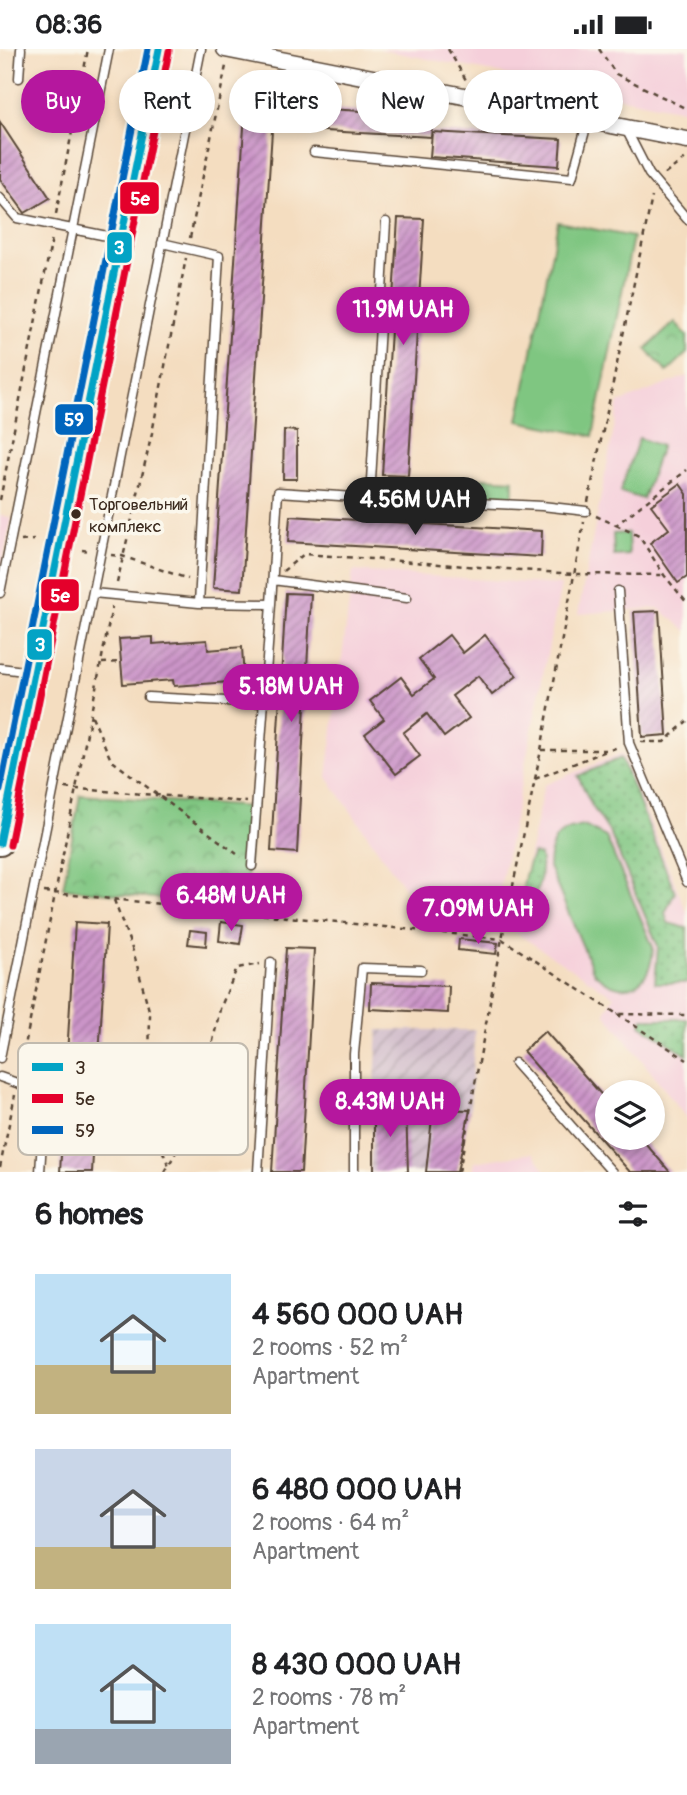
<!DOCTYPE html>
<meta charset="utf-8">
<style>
body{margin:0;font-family:Pangolin,sans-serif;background:#f2f2f2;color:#202124;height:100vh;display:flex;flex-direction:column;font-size:26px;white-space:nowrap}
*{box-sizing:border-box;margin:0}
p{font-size:23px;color:#757577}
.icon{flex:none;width:38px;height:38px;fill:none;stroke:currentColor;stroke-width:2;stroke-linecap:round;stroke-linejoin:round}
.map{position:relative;height:1123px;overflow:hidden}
.side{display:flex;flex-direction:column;background:#fff;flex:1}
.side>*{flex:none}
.guide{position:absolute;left:21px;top:21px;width:646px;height:63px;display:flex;gap:14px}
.buttons{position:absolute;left:595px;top:1031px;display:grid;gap:14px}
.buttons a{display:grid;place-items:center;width:70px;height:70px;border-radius:50%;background:#fff;box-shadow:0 4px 10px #0003;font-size:35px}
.price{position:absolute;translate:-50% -60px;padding:0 16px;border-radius:24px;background:#b5179e;color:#fff;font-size:23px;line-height:46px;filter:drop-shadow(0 2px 4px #0008)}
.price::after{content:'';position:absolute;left:50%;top:42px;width:21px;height:16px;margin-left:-10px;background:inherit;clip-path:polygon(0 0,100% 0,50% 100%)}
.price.selected{background:#222;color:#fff}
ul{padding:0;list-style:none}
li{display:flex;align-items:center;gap:21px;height:175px;padding:0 35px}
li span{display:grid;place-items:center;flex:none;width:196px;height:140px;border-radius:0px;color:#555}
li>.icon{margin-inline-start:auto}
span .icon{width:84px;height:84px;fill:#fffc;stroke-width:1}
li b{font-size:30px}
h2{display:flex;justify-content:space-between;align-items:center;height:84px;padding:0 35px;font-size:30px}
.tag{padding:0 24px;border-radius:32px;background:#fff;box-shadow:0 4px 10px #0003;font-size:24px;line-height:63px}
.tag.selected{background:#b5179e;color:#fff}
.status{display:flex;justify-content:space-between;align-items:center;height:49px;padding:0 35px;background:#fff;direction:ltr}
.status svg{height:19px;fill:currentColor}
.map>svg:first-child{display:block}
.built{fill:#f5cfda}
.industrial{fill:url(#industrial-furrows)}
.grass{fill:url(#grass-dots);stroke:#5d7850;stroke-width:2}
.park{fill:url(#park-crowns);stroke:#5d7850;stroke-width:2}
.pitch{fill:#7fc681;stroke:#5d7850;stroke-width:2}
.building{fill:url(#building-hatch)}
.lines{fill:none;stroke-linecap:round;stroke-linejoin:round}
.service-casing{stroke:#574536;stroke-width:11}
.minor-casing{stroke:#574536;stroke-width:19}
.primary-casing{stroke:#574536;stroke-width:28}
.path{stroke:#574536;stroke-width:2.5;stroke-dasharray:5 5;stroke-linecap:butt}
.service{stroke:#fff;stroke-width:8}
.minor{stroke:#fff;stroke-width:16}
.primary{stroke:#fff;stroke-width:24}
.bus-1-casing{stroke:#fbf7ec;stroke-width:12}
.bus-2-casing{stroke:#fbf7ec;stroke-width:12}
.bus-3-casing{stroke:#fbf7ec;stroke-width:12}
.bus-1{stroke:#03a3c5;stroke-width:7}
.bus-2{stroke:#e4002b;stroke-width:7}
.bus-3{stroke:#0065bd;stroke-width:7}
.bus-dot{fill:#3b2a1e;stroke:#fbf7ec;stroke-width:2.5}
.labels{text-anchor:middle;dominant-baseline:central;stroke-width:7;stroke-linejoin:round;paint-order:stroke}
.bus-label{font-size:17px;fill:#3b2a1e;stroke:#fbf7ec;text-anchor:start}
.key{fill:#fbf7ec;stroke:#c1baae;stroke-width:2}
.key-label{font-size:19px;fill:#3b2a1e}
.line-badge{stroke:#fbf7ec;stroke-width:2.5}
.badge-label{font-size:19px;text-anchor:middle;font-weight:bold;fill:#fff}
</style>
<div class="status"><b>08:36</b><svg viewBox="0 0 49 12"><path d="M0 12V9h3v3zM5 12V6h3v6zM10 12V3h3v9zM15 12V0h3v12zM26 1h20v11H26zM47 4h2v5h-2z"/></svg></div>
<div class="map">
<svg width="687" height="1123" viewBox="0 0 687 1123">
<defs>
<pattern id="industrial-furrows" width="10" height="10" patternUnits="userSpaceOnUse" patternTransform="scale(1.75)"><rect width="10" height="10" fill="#d1bdcb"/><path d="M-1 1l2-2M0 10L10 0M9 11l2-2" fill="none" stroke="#ab9aa4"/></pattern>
<pattern id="grass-dots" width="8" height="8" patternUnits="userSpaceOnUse" patternTransform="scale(1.75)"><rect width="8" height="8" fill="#7fc681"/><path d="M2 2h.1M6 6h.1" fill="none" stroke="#69a169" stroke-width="1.8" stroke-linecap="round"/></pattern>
<pattern id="park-crowns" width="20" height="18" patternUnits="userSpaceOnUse" patternTransform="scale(1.75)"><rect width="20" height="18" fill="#7fc681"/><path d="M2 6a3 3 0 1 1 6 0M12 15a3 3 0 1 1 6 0" fill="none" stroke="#69a169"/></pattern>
<pattern id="building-hatch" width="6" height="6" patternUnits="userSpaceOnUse" patternTransform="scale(1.75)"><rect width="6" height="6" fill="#cb94c8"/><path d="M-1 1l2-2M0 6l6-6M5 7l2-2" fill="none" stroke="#a679a2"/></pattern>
</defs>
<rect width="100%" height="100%" fill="#fbf7ec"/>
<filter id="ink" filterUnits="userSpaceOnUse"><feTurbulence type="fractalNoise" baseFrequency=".0143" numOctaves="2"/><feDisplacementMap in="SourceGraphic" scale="14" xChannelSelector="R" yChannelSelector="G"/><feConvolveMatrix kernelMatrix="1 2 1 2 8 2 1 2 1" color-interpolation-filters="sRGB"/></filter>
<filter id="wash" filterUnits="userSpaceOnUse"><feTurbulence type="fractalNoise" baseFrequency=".00686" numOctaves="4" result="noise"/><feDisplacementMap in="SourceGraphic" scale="28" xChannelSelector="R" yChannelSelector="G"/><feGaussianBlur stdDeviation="1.57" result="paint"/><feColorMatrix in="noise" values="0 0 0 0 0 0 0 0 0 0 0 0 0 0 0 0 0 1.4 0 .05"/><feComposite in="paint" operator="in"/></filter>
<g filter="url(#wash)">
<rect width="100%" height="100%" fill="#f4ddc0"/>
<path class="built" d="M378,0H687V62Z
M687,327V582L658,559L578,565L619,354Z
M0,466L12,469L0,525Z
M353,522L561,536L494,870L419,860L327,728Z
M622,704L687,864V1069L605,964L614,947L513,882L544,736Z
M533,1104L547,1123H472L474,1113Z"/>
<path class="industrial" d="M378,981H475L470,1060L457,1123H370Z"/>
<path class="grass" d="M621,709L675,843L665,864L668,874L687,879V934H655L658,897L610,784L592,757L578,727Z
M533,804L540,806C543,824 540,841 529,857L523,856C521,837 525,821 533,804Z
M643,970H687V1006L641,976Z"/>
<path class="park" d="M675,273L687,287V304L667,323L646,300Z
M465,428L514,431L512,452L464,449Z
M80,746L252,758L245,859L63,839Z"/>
<path class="pitch" d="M558,173L633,188L593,387L518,372Z
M639,389L661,397L643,450L620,443Z
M628,484L629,506L614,507L613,485Z
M584,777L606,788L653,898C652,938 623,951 594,924L549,818C550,791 556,781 584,777Z"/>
<g id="blocks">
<path class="building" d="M247,34L275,36L242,541L213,539Z
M309,59L433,66L431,88L308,81Z
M0,73L50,149L25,164L0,130Z
M432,83L561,90L559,117L430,108Z
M398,169L424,170L408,427L382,426Z
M284,381L297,382V430H283Z
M680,435L687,445V528L678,534L650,494L669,480L651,456Z
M290,467L542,482L541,508L288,493Z
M286,544L311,545L297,804L271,802Z
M659,562L667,686L642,688L634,563Z
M449,586L463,604L485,586L517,627L492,646L478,627L452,647L469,669L444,688L427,665L403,684L420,707L396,725L365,685L384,670L370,652L401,628L414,645L434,630L419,610Z
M153,588V595L207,591L208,601L242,598L244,632L174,637L173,631L123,635L119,590Z
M75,873L107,875L92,1123H60Z
M221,873L243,876L240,895L219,892Z
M190,881L207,883L206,897L188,895Z
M459,890L498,894L496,905L458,901Z
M286,899L314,900L301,1123H272Z
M371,934L449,937L448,964L370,960Z
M545,982L607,1052V1088H640L670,1123H630L523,1002Z
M374,1055L406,1057L408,1123H374Z
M433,1060L470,1061L457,1123H426Z"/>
</g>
</g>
<g filter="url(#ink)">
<use href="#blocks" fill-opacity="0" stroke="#574536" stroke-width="2"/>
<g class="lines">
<g class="service-casing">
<path id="service" d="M19,29L21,0
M626,80L649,125L687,170
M314,103L572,129L588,71
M0,149L17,169L117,189
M162,194L219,207L199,554L271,555L278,443L370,449L386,173
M370,449L542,457L586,462
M273,531L407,549
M618,542L629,694L687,833
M0,544L109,0
M93,544L199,554
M0,619L32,623
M148,648L264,654
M252,817L271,555
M0,1009L201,0
M515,1014L612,1123
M0,1028L45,1044L40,1123
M258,1123L271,913
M354,1123V1005L362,919L421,921"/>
</g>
<g class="minor-casing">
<path id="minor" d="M225,0L687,91"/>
</g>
<g class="primary-casing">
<path id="primary" d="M0,794L159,0"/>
</g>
<path class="path" d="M448,0L466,31
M599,0L616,25L687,60
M30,30L82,36
M665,125L687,108
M56,165L88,0
M190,189L226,17
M0,451L52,189
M588,453L652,148
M596,467L616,476L687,421
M616,476L639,487L664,526L687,554
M21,492L34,491
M82,501L90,502
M111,506L122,507L188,530
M283,522L304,505L574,525L664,526
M117,534L152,384L186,209
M102,614L121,613
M92,667L111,711L241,808
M641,693H664L687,672
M541,701H610L618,698
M535,730L606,702
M65,739L247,753
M44,843L502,890L617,965L687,966
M114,851L134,905L150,965L148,1065L169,1118
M617,965L687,1011
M20,1022L112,558
M0,1118L15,1046
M165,1123L197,1065L220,960L237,919L260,915
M459,1123L497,914L541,701L584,473"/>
<use href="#service" class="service"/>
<use href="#minor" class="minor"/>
<use href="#primary" class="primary"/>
<g class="bus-1-casing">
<path id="bus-1" d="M0,794L159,0"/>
</g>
<g class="bus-2-casing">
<path id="bus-2" d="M10,796L169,2"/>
</g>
<g class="bus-3-casing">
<path id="bus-3" d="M0,741L148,0"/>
</g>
<use href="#bus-1" class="bus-1"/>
<use href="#bus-2" class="bus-2"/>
<use href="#bus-3" class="bus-3"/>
</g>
</g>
<circle class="bus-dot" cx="76" cy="465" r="6"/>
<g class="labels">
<g class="bus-label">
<text x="89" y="455">Торговельний<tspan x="89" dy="22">комплекс</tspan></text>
</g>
</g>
<rect x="18" y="994" width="230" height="112" rx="10" class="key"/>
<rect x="32" y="1014" width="31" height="8" fill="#03a3c5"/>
<rect x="32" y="1045" width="31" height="9" fill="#e4002b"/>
<rect x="32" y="1077" width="31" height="8" fill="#0065bd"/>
<g class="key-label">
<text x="75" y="1025">3</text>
<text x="75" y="1056">5е</text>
<text x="75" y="1088">59</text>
</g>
<g class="line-badge">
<rect x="119" y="132" width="41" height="34" rx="7" fill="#e4002b"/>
<rect x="106" y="182" width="27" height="33" rx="7" fill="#03a3c5"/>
<rect x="54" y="354" width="40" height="33" rx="7" fill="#0065bd"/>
<rect x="40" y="529" width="40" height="34" rx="7" fill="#e4002b"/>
<rect x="26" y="579" width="27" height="33" rx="7" fill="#03a3c5"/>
</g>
<g class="badge-label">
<text x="140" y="156">5е</text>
<text x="119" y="205">3</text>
<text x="74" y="377">59</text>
<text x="60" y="553">5е</text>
<text x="40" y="602">3</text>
</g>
</svg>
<div class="buttons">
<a><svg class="icon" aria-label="layers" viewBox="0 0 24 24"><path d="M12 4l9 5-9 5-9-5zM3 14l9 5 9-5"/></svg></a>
</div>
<b class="price" style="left:403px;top:298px">11.9M UAH</b>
<b class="price selected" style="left:415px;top:488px">4.56M UAH</b>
<b class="price" style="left:291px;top:675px">5.18M UAH</b>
<b class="price" style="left:231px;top:884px">6.48M UAH</b>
<b class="price" style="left:478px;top:897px">7.09M UAH</b>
<b class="price" style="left:390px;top:1090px">8.43M UAH</b>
<div class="guide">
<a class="tag selected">Buy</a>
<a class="tag">Rent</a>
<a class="tag">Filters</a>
<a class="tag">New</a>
<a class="tag">Apartment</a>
</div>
</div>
<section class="side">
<h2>6 homes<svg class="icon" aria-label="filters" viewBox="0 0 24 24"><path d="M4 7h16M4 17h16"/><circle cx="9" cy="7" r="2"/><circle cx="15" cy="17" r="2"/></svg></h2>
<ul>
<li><span style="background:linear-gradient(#bfe0f5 65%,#c2b280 0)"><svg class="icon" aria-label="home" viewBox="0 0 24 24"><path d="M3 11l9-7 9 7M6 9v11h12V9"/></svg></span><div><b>4 560 000 UAH</b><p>2 rooms · 52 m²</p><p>Apartment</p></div></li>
<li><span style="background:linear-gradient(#c9d6e8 70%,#c2b280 0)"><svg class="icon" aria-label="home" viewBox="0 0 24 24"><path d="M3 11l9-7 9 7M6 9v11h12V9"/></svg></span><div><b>6 480 000 UAH</b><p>2 rooms · 64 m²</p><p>Apartment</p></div></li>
<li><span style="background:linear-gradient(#bfe0f5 75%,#9aa5b1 0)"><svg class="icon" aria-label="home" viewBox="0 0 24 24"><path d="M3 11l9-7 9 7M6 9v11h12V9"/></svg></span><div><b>8 430 000 UAH</b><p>2 rooms · 78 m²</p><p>Apartment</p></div></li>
</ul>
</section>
